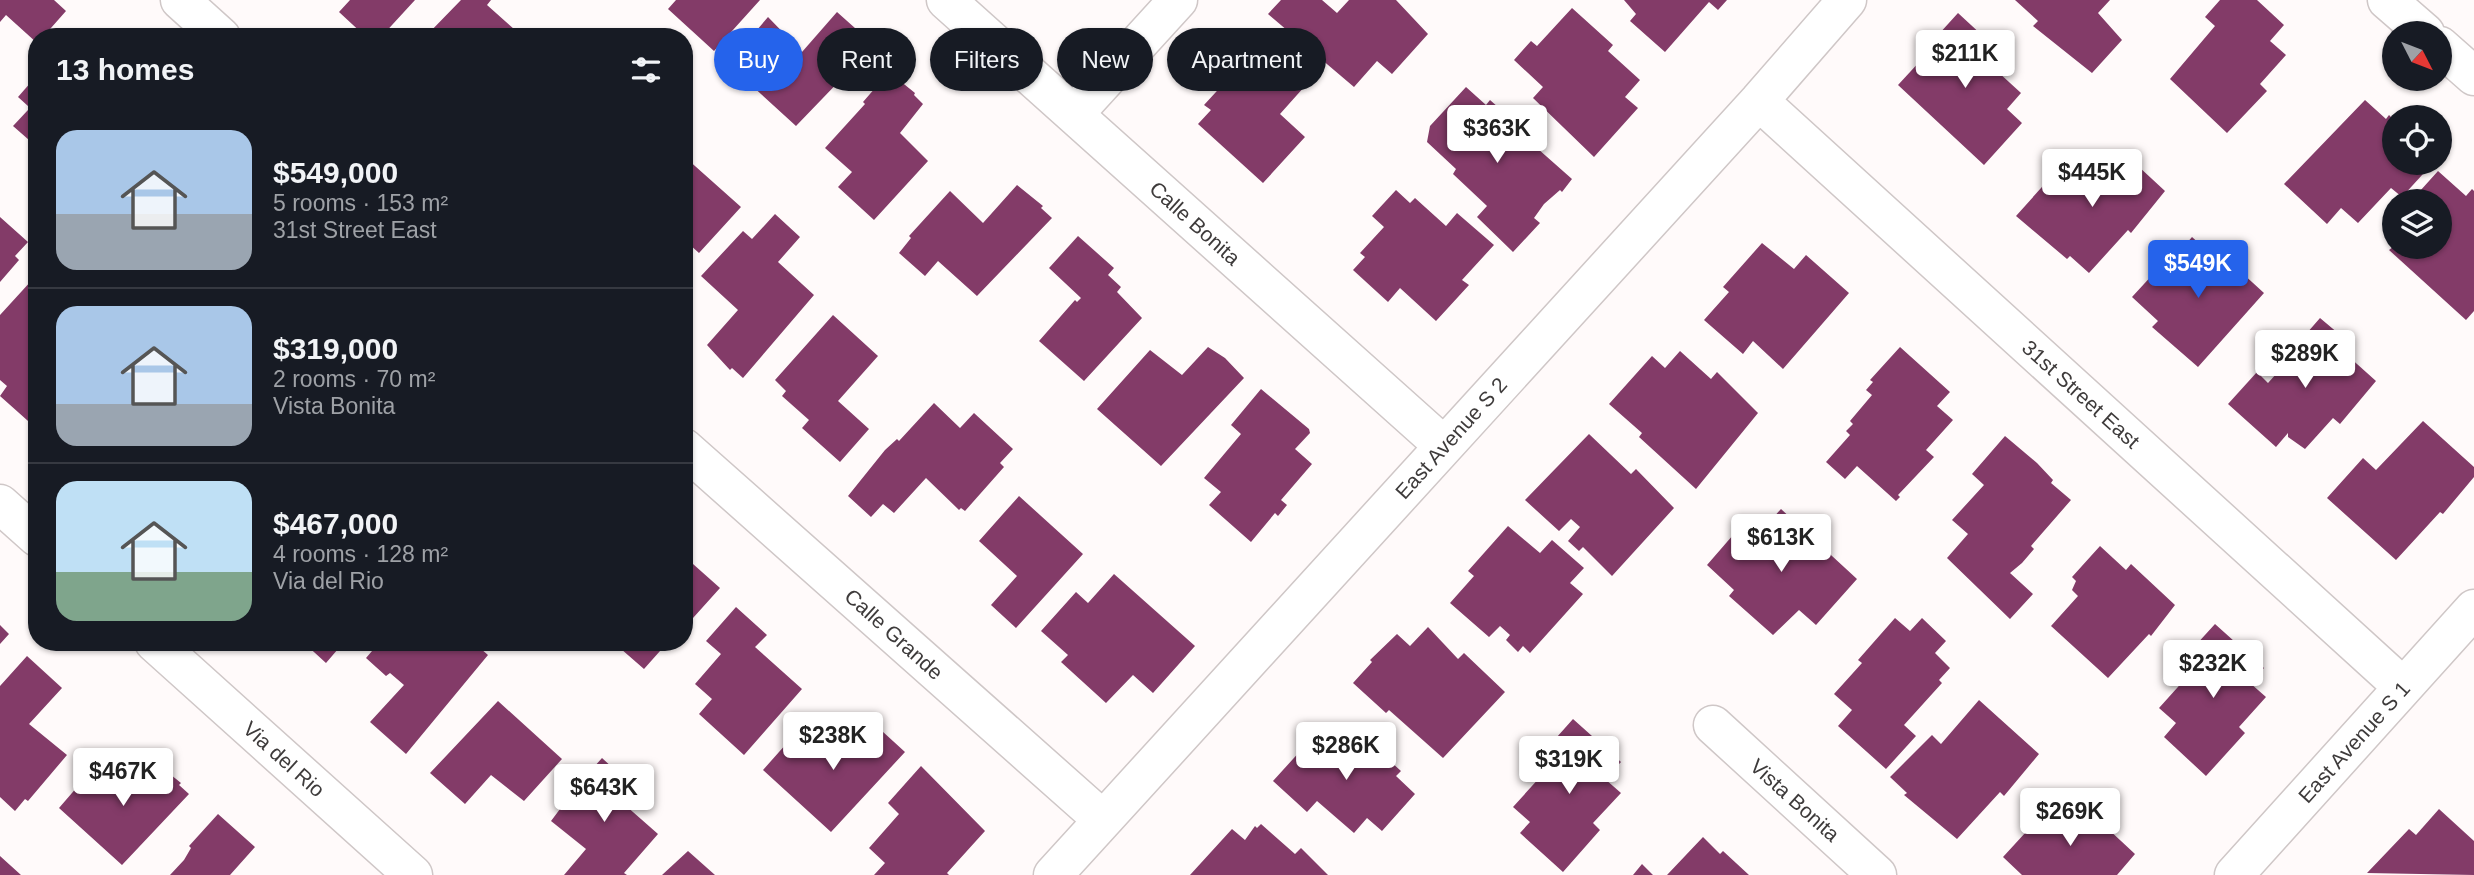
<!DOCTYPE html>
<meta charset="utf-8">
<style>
body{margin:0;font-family:Arial,sans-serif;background:#242831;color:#f1f3f6;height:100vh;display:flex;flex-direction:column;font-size:26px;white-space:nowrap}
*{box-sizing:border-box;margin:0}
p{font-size:23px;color:#9ea1a6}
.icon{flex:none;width:38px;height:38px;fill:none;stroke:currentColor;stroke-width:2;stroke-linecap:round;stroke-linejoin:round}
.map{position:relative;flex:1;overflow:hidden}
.sheet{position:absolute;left:28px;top:28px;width:665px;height:623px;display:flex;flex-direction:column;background:#171b24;border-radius:28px;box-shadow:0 2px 5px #0004}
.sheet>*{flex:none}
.banner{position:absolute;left:714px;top:28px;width:665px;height:63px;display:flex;gap:14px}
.needle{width:46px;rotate:132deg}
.tools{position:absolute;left:2382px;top:21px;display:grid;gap:14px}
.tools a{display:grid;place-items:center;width:70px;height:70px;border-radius:50%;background:#171b24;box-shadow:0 2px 5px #0004;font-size:35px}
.price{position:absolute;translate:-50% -60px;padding:0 16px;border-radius:7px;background:#fff;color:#222;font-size:23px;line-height:46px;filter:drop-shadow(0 2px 4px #0008)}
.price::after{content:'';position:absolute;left:50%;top:42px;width:21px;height:16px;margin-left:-10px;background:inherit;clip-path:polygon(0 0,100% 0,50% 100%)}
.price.current{background:#2563eb;color:#fff}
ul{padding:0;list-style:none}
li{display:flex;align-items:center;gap:21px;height:175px;padding:0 28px}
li+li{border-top:2px solid #363941}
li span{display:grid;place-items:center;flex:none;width:196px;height:140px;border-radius:21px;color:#555}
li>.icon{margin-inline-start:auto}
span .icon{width:84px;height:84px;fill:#fffc;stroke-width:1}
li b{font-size:30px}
h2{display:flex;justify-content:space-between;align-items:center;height:84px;padding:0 28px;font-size:30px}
.pill{padding:0 24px;border-radius:32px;background:#171b24;box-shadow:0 2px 5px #0004;font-size:24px;line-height:63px}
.pill.current{background:#2563eb;color:#fff}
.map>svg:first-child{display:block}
.building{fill:#833b68}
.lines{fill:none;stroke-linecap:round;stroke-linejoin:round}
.street-casing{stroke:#cfc7c7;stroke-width:41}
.street{stroke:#fff;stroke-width:38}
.labels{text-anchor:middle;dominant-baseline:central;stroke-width:7;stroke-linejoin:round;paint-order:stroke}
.street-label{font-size:21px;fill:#3e3b3b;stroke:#fff}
</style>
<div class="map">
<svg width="2474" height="875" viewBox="0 0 2474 875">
<rect width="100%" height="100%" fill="#fffafa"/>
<path class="building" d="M0,0H54L66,11L43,37H37V43L6,15L0,22Z
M350,0H415L381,37H366L339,12Z
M461,0H491L487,5L523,37H425Z
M676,0H760L714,51L668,9Z
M1281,0H1322L1337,13L1349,0H1396L1428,34L1392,74L1377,61L1354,87L1268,14Z
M1624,0H1727L1718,10L1709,2L1665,52L1630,21L1636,14Z
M2015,0H2110L2098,13L2122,40L2092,73L2033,26L2038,21Z
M2220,0H2257L2284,25L2270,41L2286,55L2260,84L2267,91L2227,133L2170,79L2215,26L2205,17Z
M1572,8L1613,45L1608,51L1640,80L1625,97L1638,108L1594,157L1533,98L1543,87L1514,60L1531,41L1537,46Z
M837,12L874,45L796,126L728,64L768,17L802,52Z
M1958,13L1997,49L1986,61L2021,93L2007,109L2022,123L1984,165L1898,85L1922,59L1919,56Z
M98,29L107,37H91Z
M1253,36L1305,86L1280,114L1305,137L1263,183L1198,124L1211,110L1204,105L1227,80L1219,74Z
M889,72L915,93L914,95L923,104L900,133L928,161L874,220L838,187L852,172L825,148L865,104L863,102Z
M32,81L37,86V147L13,126L28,110V106L18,97Z
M1466,87L1486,105L1490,100L1533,138L1529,141L1572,179L1562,192L1560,190L1544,204L1534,218L1540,223L1513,252L1477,217L1487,206L1453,174L1456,169L1427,142L1430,126Z
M2365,100L2386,119L2389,115L2394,120V163H2433L2402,197L2391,188L2358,223L2341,208L2327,224L2284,184Z
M684,144L692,151L686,158L741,207L699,253L689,244L684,249Z
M2095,154L2112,168L2125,154L2165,191L2131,233L2128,230L2089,273L2070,256L2067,259L2016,216L2050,178L2063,189Z
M2438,171L2466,196L2472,189L2474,191V311L2466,320L2389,250L2393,247H2440V201H2411Z
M1017,185L1043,206L1041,208L1052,218L977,296L938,261L925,276L899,253L911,238L909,236L950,191L983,223Z
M1396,190L1410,203L1415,198L1446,226L1457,213L1494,245L1462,280L1469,285L1436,321L1400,288L1388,302L1353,270L1365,257L1360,253L1384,227L1372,216Z
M775,214L800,237L778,262L814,295L743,378L732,368L730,370L707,345L738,310L701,276L743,231L752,239Z
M0,217L28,242L15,256L19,260L0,282Z
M1078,236L1114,268L1108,275L1121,287L1117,292L1142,318L1084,381L1039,341L1075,300L1077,302L1081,298L1049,268Z
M2192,237L2202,246L2207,241L2264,293L2198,367L2152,327L2158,321L2132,297L2167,259L2179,270L2189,259L2180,251Z
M1762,243L1794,269L1806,255L1849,293L1783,369L1753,341L1743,354L1704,320L1729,292L1723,287Z
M32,280L37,284V429L0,396L7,386L0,380V315Z
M833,315L878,356L838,401L869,429L840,462L802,428L809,420L782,396L786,391L775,380Z
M2320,318L2345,339L2338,347L2376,381L2340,424L2333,418L2305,449L2288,437V433L2276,447L2228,404L2257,372L2268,383L2303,344L2300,341Z
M1208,347L1225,358L1244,378L1161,466L1097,409L1150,350L1182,375Z
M1900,347L1950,392L1937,406L1953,420L1926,450L1934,457L1898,495L1900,497L1896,501L1857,466L1845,479L1826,462L1850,435L1846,431L1853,424L1850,421L1872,395L1866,390L1873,382L1870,380Z
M1680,351L1711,379L1717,372L1758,413L1696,489L1639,437L1642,433L1609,404L1652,356L1665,368Z
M1261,389L1309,429L1310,433L1295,449L1312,464L1281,500L1287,505L1278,516L1275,513L1251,542L1209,505L1221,492L1204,478L1241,434L1231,425Z
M934,403L960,428L974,413L1013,449L1000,463L1004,467L965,511L961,508L959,510L926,478L894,513L883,504L871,517L848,496L885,450L897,439L899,441Z
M2423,421L2474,467V477L2443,514L2440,512L2396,560L2327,498L2363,458L2376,470Z
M1589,434L1631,474L1636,469L1674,508L1612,576L1583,547L1579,551L1568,541L1580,527L1571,519L1559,531L1525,500Z
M2005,436L2037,463L2053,480L2051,483L2071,500L2031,546L2034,549L2022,563L2010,573L2033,594L2010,619L1947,558L1968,534L1952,520L1984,485L1972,474Z
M1019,496L1083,554L1016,628L991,605L1017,576L979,541Z
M1781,509L1857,579L1816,625L1799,610L1773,635L1729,596L1734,590L1707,565L1740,527L1754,539Z
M1508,526L1540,553L1552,540L1584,568L1570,583L1583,594L1530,653L1523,646L1518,652L1506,640L1510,635L1500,626L1489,637L1450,603L1474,576L1468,571Z
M2100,546L2126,570L2131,564L2175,605L2151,636L2149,634L2108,678L2051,626L2078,596L2072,590L2076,581L2072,577Z
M684,556L720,588L684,628Z
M1114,574L1195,646L1153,693L1133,675L1106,703L1061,662L1068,655L1041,631L1076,592L1088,603Z
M736,607L767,635L755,647L802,689L744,755L699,714L712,699L695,684L721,654L706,641Z
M1895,618L1910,631L1922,618L1946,641L1935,653L1950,668L1939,680L1942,683L1904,725L1916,736L1886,769L1838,726L1852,710L1834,694L1862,663L1858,660Z
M2215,624L2264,668L2250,683L2266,697L2239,727L2245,733L2206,776L2164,737L2176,723L2159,708L2195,668L2184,658Z
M0,625L9,634L0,644Z
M1428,627L1458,659L1464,653L1505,692L1443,758L1389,710L1386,713L1353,683L1372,662L1370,660L1397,634L1410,646Z
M303,642H344L326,663Z
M376,642H473L488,655L406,754L370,722L404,685L390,673L386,676L366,658L378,644Z
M613,642H668L644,669Z
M27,656L62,688L29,724L67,755L28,801L25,799L15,811L0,797V686Z
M1979,700L2039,754L2004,796L2000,792L1957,839L1904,795L1907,793L1890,777L1932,735L1941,744Z
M498,701L562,759L524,801L491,775L465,804L430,773Z
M1573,719L1621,762L1605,779L1621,793L1593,823L1600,830L1563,872L1520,833L1530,822L1513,807L1551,765L1540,756Z
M871,721L905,752L831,832L763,770L803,725L838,757Z
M1339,727L1374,758L1380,752L1401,771L1396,776L1415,794L1382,831L1367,818L1354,833L1317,801L1307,812L1273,781L1313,737L1323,745Z
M602,758L638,791L625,805L658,834L624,873L627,875H564L586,849L551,821L560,809L558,807Z
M155,762L181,783L179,785L189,794L122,865L59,808L97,764L129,790Z
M921,766L985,831L947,873L949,875H874L885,863L869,848L899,814L888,803Z
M2078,801L2135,854L2117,875H2022L2003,857L2037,820L2049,831Z
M2439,809L2474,841V875L2367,873L2409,829L2416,835Z
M218,814L255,847L230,875H170L184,860L191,848L189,846Z
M1261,824L1295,854L1301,848L1328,875H1190L1232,829L1245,840L1255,826L1257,828Z
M1703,837L1720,854L1723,851L1749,875H1667Z
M688,851L715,875H662Z
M0,856L21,875H0Z
M1642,864L1653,875H1633Z"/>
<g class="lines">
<g class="street-casing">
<path id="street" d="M180,0L221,37
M946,0L1444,446
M2387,0L2425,33
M2440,46L2474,76
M1759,101L2403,687
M1074,114L1178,0
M684,448L1103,820
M0,504L37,537
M154,642L413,875
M1713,725L1877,875
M1053,875L1759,101L1847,0
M2234,875L2474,609"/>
</g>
<use href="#street" class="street"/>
</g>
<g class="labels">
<g class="street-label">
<text transform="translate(1195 223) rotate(42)">Calle Bonita</text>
<text transform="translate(2081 394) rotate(42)">31st Street East</text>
<text transform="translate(1451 438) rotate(-48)">East Avenue S 2</text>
<text transform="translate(894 634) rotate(42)">Calle Grande</text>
<text transform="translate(2354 742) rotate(-48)">East Avenue S 1</text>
<text transform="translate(284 759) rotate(42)">Via del Rio</text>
<text transform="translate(1795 800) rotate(42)">Vista Bonita</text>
</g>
</g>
</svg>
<div class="tools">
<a><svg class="needle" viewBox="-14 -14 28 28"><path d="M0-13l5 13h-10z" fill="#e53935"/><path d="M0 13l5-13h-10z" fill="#9ea1a6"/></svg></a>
<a><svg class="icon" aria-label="locate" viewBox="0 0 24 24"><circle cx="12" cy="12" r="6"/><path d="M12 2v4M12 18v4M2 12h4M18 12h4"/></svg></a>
<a><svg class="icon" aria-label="layers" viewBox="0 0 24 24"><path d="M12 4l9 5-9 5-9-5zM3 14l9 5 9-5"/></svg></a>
</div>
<b class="price" style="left:1965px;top:90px">$211K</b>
<b class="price" style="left:1497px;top:165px">$363K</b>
<b class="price" style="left:2092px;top:209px">$445K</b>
<b class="price current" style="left:2198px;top:300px">$549K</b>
<b class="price" style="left:2305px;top:390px">$289K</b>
<b class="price" style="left:1781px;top:574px">$613K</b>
<b class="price" style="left:2213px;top:700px">$232K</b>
<b class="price" style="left:833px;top:772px">$238K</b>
<b class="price" style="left:1346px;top:782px">$286K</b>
<b class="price" style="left:1569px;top:796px">$319K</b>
<b class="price" style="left:123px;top:808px">$467K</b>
<b class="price" style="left:604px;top:824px">$643K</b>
<b class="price" style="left:2070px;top:848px">$269K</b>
<div class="banner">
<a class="pill current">Buy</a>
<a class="pill">Rent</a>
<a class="pill">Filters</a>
<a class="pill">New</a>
<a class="pill">Apartment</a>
</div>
<section class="sheet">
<h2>13 homes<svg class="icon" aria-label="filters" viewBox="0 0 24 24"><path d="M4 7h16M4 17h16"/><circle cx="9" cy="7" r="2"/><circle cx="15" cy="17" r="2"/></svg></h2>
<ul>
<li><span style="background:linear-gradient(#a9c7e8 60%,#9aa5b1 0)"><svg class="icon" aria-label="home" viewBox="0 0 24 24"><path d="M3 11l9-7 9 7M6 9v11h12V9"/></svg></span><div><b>$549,000</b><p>5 rooms · 153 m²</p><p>31st Street East</p></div></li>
<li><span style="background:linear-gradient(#a9c7e8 70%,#9aa5b1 0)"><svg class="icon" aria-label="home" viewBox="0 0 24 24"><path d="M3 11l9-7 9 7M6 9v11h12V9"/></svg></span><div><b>$319,000</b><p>2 rooms · 70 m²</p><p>Vista Bonita</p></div></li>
<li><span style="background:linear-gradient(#bfe0f5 65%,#7fa58c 0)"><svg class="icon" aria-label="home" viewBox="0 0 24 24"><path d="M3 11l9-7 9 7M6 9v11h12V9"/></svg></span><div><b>$467,000</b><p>4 rooms · 128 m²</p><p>Via del Rio</p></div></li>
</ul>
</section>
</div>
